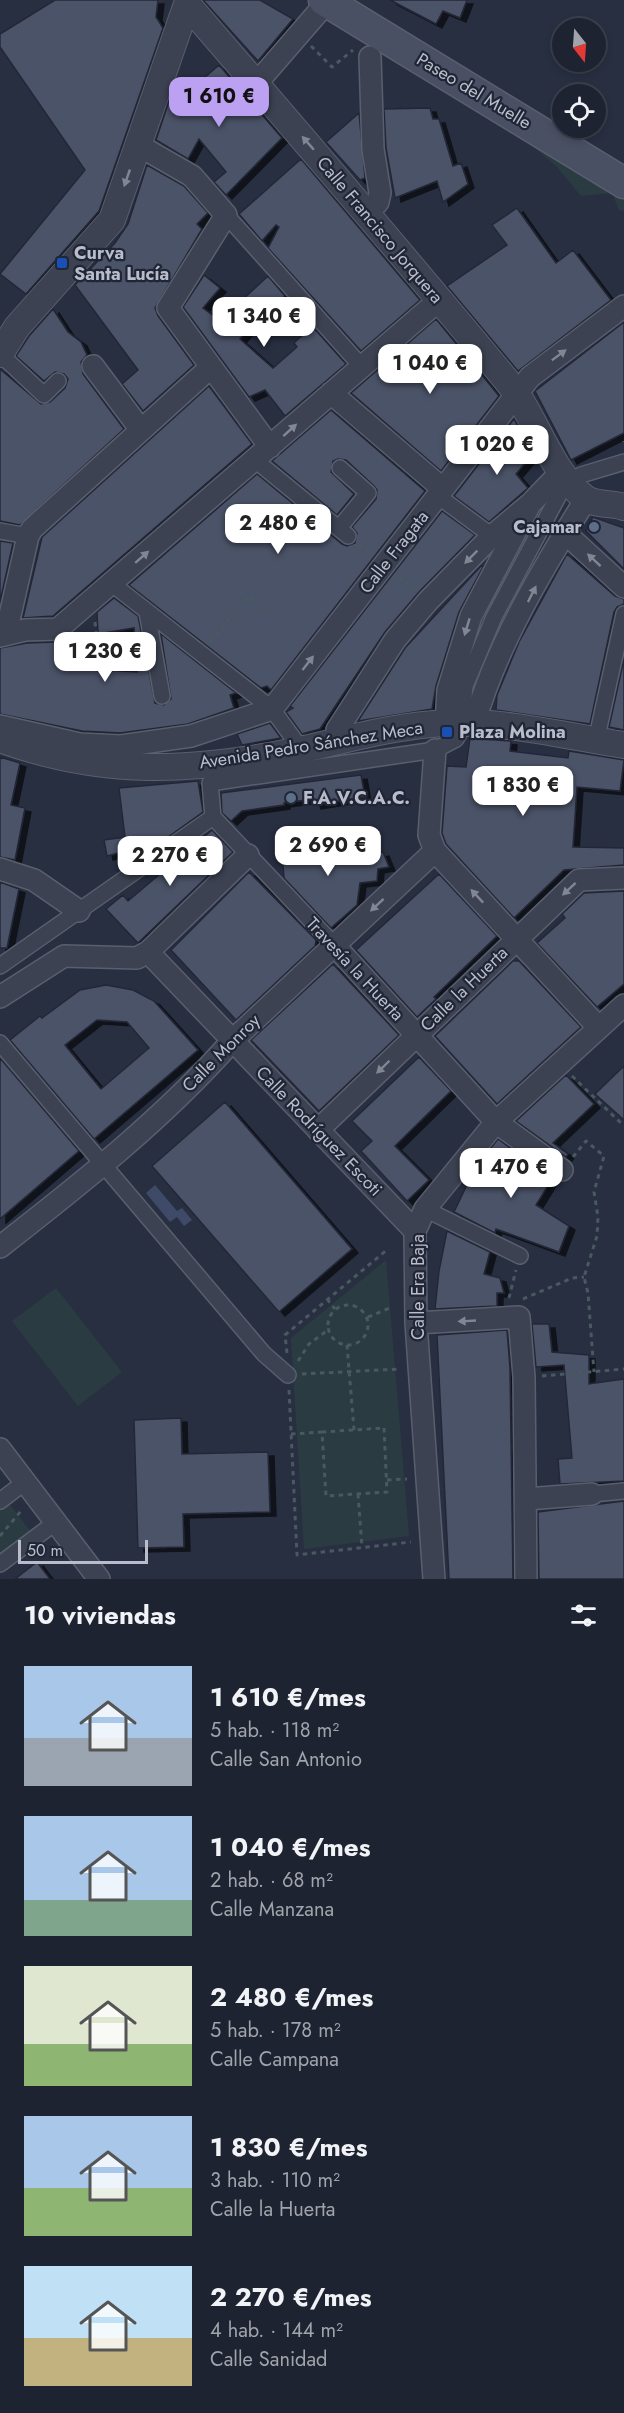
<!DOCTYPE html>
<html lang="es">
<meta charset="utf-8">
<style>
body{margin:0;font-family:Jost,sans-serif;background:#262b39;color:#f1f3f6;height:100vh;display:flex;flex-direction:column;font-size:22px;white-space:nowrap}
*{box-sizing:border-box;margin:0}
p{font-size:20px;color:#a1a4ab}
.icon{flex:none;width:33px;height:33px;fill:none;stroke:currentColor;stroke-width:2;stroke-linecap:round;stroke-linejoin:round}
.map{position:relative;height:1579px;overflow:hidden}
.side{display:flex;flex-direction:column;background:#1e2331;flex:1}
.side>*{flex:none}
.needle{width:39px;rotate:163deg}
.fabs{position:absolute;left:552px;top:18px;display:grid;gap:12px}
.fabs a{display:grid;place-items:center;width:54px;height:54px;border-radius:50%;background:#1e2331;box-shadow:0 3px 9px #0003,0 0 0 2px #3c404d;font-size:30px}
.scale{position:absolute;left:18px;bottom:15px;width:130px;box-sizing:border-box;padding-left:6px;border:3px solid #b9bdcb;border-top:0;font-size:16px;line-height:21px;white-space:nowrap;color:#b9bdcb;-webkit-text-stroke:4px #212636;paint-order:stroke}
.price{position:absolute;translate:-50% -51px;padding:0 14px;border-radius:12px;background:#fff;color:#222;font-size:20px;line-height:39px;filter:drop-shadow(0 2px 3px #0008)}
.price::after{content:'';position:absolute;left:50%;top:36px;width:18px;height:14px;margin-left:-9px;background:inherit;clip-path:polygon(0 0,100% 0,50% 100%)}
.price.selected{background:#bca0f2;color:#111}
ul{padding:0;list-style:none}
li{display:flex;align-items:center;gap:18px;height:150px;padding:0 24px}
li span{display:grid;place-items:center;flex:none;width:168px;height:120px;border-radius:0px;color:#555}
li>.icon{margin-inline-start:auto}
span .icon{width:72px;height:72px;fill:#fffc;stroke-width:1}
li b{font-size:26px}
h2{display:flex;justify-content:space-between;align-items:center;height:72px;padding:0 24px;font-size:26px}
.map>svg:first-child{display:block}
.green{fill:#2a3c42}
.water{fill:#3f4a69}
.building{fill:#4c5368;stroke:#232838;stroke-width:1.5;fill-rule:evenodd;filter:url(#shadow)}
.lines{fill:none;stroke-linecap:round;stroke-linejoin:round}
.pedestrian-casing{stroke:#5a5f6e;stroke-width:18}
.minor-casing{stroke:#5a5f6e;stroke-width:24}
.tertiary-casing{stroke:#5a5f6e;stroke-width:28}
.secondary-casing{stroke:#5a5f6e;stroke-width:33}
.path{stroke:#48595f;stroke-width:3;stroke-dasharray:4.5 4.5;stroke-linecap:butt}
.pedestrian{stroke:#3c4251;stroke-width:15}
.minor{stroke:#3c4251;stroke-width:21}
.tertiary{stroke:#3c4251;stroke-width:26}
.secondary{stroke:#4a5064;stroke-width:30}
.oneway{fill:#818694}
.transit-dot{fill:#1a4fb4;stroke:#212636;stroke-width:2}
.service-dot{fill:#5c6f8a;stroke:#212636;stroke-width:2}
.labels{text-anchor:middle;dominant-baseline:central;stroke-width:4.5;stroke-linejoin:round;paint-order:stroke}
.street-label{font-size:18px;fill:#b9bdcb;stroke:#212636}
.poi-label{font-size:18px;font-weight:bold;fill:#b9bdcb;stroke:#212636;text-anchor:start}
</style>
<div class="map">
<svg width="624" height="1579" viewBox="0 0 624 1579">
<defs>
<filter id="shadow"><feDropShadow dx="6" dy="4" stdDeviation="0" flood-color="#0009"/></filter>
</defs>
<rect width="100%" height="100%" fill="#282f41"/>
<path class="green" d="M502,120L624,194V211L619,210L612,193L581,196L557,167Z
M386,1260L409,1536L304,1549L291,1338Z
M56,1288L122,1372L78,1406L12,1321Z
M8,1502L31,1532L0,1556V1508Z"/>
<path class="water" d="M155,1185L177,1211L182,1208L192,1220L184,1226L177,1217L170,1222L146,1193Z"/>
<path class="building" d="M55,0H158L156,17L163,28L99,211L26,294L0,274L85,170L0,47V34Z
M203,0H260L293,19L258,61Z
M390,0H467L460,18L443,11L436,24Z
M219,65L282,138L226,195L214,182L226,172L199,139L188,159L156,140L172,92L191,104L203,79Z
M430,108L433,119H439L453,166L461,163L468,184L443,202L437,181L395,198L386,148L384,109Z
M359,113L365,178L360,180L326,142Z
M301,159L420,300L361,351L268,248L279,227L276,225L262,241L239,214Z
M147,165L184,186L208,213L197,224L202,229L155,308L158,316L194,365L143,411L122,384L138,370L75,285L115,243L128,224Z
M517,208L556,263L573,250L611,300L518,371L447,286L507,245L492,225Z
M204,275L220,288L203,308L228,326L241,301L268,276L285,296L263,313L240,339L273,368L297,347L294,343L312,326L346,364L285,416L265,390L249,397L183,307Z
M53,309L68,332L81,342L87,355L81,362L83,374L124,429L20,525L0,521V369L41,404L50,402L65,388L68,379L64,374L55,372L44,381L16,356L29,336Z
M436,319L499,396L441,471L351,393Z
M624,322V433L571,460L535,391Z
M209,386L252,444L53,616L23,618L42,537Z
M331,410L425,491L271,690L267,686L261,688L129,585L257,474L342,544L347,546L355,543L357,533L352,527L376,499L377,490L374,486L346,460L338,459L333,461L331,472L354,494L337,515L272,461Z
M514,419L533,454L516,474L528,488L489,522L454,496Z
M442,511L475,535L419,592L385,632L320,729L302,734L286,712L293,708L290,706Z
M593,517L624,528V569L586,531Z
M0,541L13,543L0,602Z
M567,554L615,596L624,599V604L617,607L614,612L590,724L496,710L497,695L519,642Z
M481,566L483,567L459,612L436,686L432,709L358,721L405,648Z
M114,598L138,616L155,703L164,705L171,699L161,634L236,693L230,695L234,708L188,724L120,733L82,731L0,714V648L27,643L58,642L70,636H105L104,670L137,672L134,628L98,634L97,612Z
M624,659V730L609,727Z
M270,723L281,738L242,745L237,734Z
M470,738L511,741L510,751L568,758L569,751L624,760L620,791L577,787L573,847L624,848V865L564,870L514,918L446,844L442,833L447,766L466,767Z
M0,757L20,763L11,805L25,808L15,860L0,857Z
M361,775L365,797L315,805L313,799L284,803V805L242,811L231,821L222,813L221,793Z
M198,781L203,812L161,842L107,856L104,840L125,837L119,788Z
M307,829L319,835L310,850L336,861L383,852L389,867L378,869L377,881L360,883L357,905L331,928L284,878L282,852Z
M212,830L233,852L138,943L106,909L123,895L128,901Z
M249,872L316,940L315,946L236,1020L171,950Z
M439,874L497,936L434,997L436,999L417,1017L356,950Z
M0,882L19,889L7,948H0Z
M624,891V984L597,1007L537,943L565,918L562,914L584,893Z
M513,961H519L581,1027L497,1104L435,1036Z
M333,964L399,1035L319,1111L251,1040Z
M106,985L133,990L154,1001L198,1050L94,1139L10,1040L40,1016L42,1018L80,990ZM97,1020L127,1022L149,1048L101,1089L65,1045Z
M419,1057L451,1091L395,1146L429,1180L407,1201L361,1151L372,1141L352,1121Z
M0,1058L79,1151L0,1219Z
M624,1066V1120L595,1094Z
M566,1075L594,1104L553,1143L568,1154L566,1157L516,1121Z
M225,1102L352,1249L279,1312L152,1166Z
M498,1139L552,1179L536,1205L569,1226L559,1252L496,1229L495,1233L454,1212L475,1168Z
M447,1231L490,1252L484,1274L500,1278L504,1293H497V1306L435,1309L439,1271Z
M532,1324H549L552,1352L589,1355V1384L624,1379V1481L560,1484L558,1459L572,1458L564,1365L536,1367Z
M507,1330L510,1368L513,1579H449L437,1335Z
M181,1418L182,1454L268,1452L270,1512L183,1514L184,1547L138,1548L134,1420Z
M624,1501V1579H539L538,1512Z
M37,1562L50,1579H15Z"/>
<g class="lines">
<g class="pedestrian-casing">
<path id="pedestrian" d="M226,215L362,367
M0,354L44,395L58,381
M255,460L348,536
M438,496L492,536
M339,528L368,493L340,468
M0,531L28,536
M111,583L272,709L301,749
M147,612L162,696
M596,741L624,614
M213,817L210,783L435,750L456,739L461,730L465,686L494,617L561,491L581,475L624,462
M213,817L334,945
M0,966L213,817
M0,1043L264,1354L288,1375
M425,1209L520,1256
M592,1494L624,1491
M0,1501L25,1482
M0,1564L56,1522"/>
</g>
<g class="minor-casing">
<path id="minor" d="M256,84L327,2
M138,145L192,176L226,215L168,308L270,447
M368,212L378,202L380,193L373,149L370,57
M93,366L141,430
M331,393L443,489
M564,532L624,587
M6,633L28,536L32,529L211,367
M0,636L25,630L58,629L438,301
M446,723L448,690L471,616L530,504L562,471
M474,724C496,646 543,568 586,499
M0,726L80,744L121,746L191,736L272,709L530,377L624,306
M337,740V730L395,640L428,601L492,536L530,504
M435,750L429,835L435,851L599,1028
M0,869L34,880L79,911
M334,945L496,1122L562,1170
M148,952L415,1231
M0,997L64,956L137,958L148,952L248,855
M318,1130L579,880L624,878
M0,1247C82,1183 163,1119 232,1041L435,851
M416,1323L519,1317L524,1377L526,1579
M0,1449L99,1579
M526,1499L592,1494
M434,1579L416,1323L415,1231L425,1209L496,1122L624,1005"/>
</g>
<g class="tertiary-casing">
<path id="tertiary" d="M0,354L17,327L112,220L187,4C295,129 402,254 507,381C535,414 550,472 585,498C594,505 613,503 624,507
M0,739C104,777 193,772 300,750C348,739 398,725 448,723C506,721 567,736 624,745"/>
</g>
<g class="secondary-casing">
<path id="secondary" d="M324,0L624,183"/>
</g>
<path class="path" d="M311,46L332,67L353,50
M624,441V442
M360,545L371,554
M399,577L415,590
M95,622L97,641H115L117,678
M210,642L249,596L273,615
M572,1076L624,1126
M573,1157L586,1141L604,1156L594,1192L598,1217L597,1236L584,1277L588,1293L594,1372
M509,1298L516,1270
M327,1299L335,1309
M523,1299L572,1278L584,1277
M328 1325a20 20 0 1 1 40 0a20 20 0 1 1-40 0Z
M368,1317L392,1307
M347,1345L354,1430
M287,1353L285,1335L388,1249
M298,1361L309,1344L328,1330
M302,1374L400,1369
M542,1376L624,1369
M289,1390L297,1555L411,1542
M384,1428L387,1492L326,1496L322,1432Z
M291,1434L322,1432
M387,1480L407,1479
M358,1494L362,1547
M0,1536L21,1511"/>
<use href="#pedestrian" class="pedestrian"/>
<use href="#minor" class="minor"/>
<use href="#tertiary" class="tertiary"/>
<use href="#secondary" class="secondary"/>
</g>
<defs><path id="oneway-solid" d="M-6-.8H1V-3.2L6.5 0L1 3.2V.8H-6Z" transform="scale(1.5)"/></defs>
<g class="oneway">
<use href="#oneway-solid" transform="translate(308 143) rotate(-131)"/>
<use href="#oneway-solid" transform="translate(127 178) rotate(109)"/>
<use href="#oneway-solid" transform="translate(559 355) rotate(-37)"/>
<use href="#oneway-solid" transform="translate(290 430) rotate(-42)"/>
<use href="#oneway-solid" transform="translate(142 557) rotate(-41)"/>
<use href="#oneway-solid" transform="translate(471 557) rotate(135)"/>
<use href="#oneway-solid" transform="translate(594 560) rotate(-137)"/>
<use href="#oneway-solid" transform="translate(532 594) rotate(-63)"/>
<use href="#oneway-solid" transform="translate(467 627) rotate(107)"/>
<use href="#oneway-solid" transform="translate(308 663) rotate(-52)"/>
<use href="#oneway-solid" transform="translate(569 889) rotate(137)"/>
<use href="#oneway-solid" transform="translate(477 896) rotate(-133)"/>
<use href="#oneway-solid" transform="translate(377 905) rotate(137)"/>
<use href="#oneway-solid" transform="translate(383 1067) rotate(136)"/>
<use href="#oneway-solid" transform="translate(467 1321) rotate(177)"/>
</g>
<g class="transit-dot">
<rect x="56" y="257" width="12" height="12" rx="3"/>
<rect x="441" y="726" width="12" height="12" rx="3"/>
</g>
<g class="service-dot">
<circle cx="594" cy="527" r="6"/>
<circle cx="291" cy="798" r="6"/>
</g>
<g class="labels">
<g class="street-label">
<text transform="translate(474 91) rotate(31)">Paseo del Muelle</text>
<text transform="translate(380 230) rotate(50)">Calle Francisco Jorquera</text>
<text transform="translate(394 552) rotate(-52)">Calle Fragata</text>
<text transform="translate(311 745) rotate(-9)">Avenida Pedro Sánchez Meca</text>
<text transform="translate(355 969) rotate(47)">Travesía la Huerta</text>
<text transform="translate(464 989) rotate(-44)">Calle la Huerta</text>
<text transform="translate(221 1053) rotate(-45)">Calle Monroy</text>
<text transform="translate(319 1131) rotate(46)">Calle Rodríguez Escoti</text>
<text transform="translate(418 1287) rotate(-90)">Calle Era Baja</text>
</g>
<g class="poi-label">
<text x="74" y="253">Curva<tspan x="74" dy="21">Santa Lucía</tspan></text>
<text x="582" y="527" text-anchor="end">Cajamar</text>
<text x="459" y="732">Plaza Molina</text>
<text x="303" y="798">F.A.V.C.A.C.</text>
</g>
</g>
</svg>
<div class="fabs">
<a><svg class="needle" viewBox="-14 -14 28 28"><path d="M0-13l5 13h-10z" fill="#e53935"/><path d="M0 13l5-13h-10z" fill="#a1a4ab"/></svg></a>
<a><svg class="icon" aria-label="locate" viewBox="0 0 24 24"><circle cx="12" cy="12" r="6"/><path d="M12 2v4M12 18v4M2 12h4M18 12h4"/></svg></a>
</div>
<div class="scale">50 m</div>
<b class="price selected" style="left:219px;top:128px">1 610 €</b>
<b class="price" style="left:264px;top:348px">1 340 €</b>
<b class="price" style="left:430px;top:395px">1 040 €</b>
<b class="price" style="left:497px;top:476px">1 020 €</b>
<b class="price" style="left:278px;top:555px">2 480 €</b>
<b class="price" style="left:105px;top:683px">1 230 €</b>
<b class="price" style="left:523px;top:817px">1 830 €</b>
<b class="price" style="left:328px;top:877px">2 690 €</b>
<b class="price" style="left:170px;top:887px">2 270 €</b>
<b class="price" style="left:511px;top:1199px">1 470 €</b>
</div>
<section class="side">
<h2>10 viviendas<svg class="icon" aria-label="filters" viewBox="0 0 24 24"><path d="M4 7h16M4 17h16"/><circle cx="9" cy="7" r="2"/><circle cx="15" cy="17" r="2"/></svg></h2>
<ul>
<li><span style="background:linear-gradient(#a9c7e8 60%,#9aa5b1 0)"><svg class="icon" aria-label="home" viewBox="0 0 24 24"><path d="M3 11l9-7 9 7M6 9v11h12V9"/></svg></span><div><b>1 610 €/mes</b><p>5 hab. · 118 m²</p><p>Calle San Antonio</p></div></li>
<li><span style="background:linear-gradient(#a9c7e8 70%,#7fa58c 0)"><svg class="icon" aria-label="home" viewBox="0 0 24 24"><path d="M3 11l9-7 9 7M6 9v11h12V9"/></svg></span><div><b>1 040 €/mes</b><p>2 hab. · 68 m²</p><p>Calle Manzana</p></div></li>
<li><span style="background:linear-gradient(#dfe7d0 65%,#8fb573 0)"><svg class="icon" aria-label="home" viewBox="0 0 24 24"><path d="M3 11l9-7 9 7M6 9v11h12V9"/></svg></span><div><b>2 480 €/mes</b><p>5 hab. · 178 m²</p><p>Calle Campana</p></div></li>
<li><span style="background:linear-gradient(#a9c7e8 60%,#8fb573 0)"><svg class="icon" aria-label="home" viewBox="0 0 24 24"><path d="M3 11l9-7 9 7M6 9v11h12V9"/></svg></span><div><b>1 830 €/mes</b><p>3 hab. · 110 m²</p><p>Calle la Huerta</p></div></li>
<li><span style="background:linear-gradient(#bfe0f5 60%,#c2b280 0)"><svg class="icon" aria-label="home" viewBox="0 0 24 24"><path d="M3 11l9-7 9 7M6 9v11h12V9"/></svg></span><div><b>2 270 €/mes</b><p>4 hab. · 144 m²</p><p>Calle Sanidad</p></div></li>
</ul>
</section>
